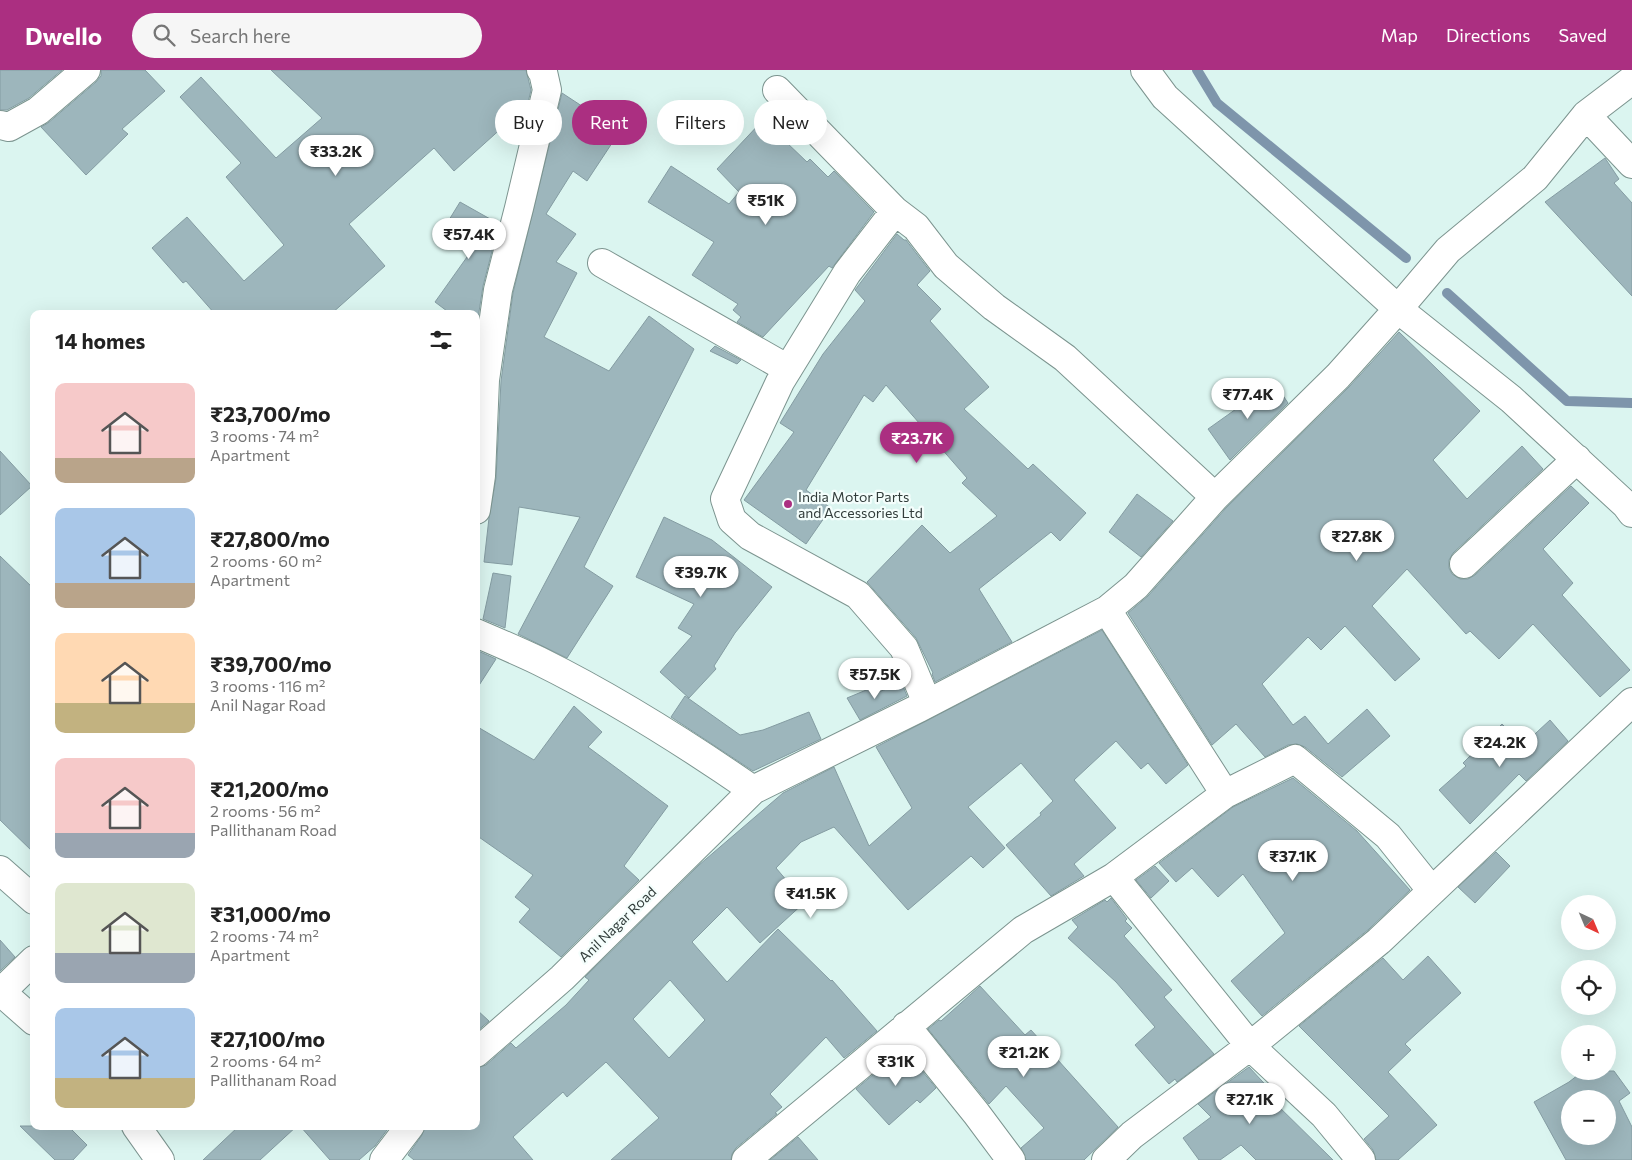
<!DOCTYPE html>
<meta charset="utf-8">
<style>
body{margin:0;font-family:Commissioner,sans-serif;background:#f6f6f6;color:#222;height:100vh;display:flex;flex-direction:column;font-size:19px;white-space:nowrap}
*{box-sizing:border-box;margin:0}
p{font-size:16px;color:#767676}
.icon{flex:none;width:28px;height:28px;fill:none;stroke:currentColor;stroke-width:2;stroke-linecap:round;stroke-linejoin:round}
.map{position:relative;flex:1;overflow:hidden}
.details{position:absolute;left:30px;top:240px;width:450px;height:820px;display:flex;flex-direction:column;background:#fff;border-radius:10px;box-shadow:0 5px 20px #0002}
.details>*{flex:none}
.hud{position:absolute;left:495px;top:30px;width:475px;height:45px;display:flex;gap:10px}
.needle{width:32px;rotate:136deg}
.fabs{position:absolute;left:1561px;top:825px;display:grid;gap:10px}
.fabs a{display:grid;place-items:center;width:55px;height:55px;border-radius:50%;background:#fff;box-shadow:0 5px 20px #0002;font-size:25px}
.price{position:absolute;translate:-50% -42px;padding:0 11px;border-radius:18px;background:#fff;color:#222;font-size:16px;line-height:32px;filter:drop-shadow(0 1px 2px #0008)}
.price::after{content:'';position:absolute;left:50%;top:30px;width:15px;height:11px;margin-left:-8px;background:inherit;clip-path:polygon(0 0,100% 0,50% 100%)}
.price.on{background:#ab2f81;color:#fff}
ul{padding:0;list-style:none}
li{display:flex;align-items:center;gap:15px;height:125px;padding:0 25px}
li span{display:grid;place-items:center;flex:none;width:140px;height:100px;border-radius:10px;color:#555}
li>.icon{margin-inline-start:auto}
span .icon{width:60px;height:60px;fill:#fffc;stroke-width:1}
li b{font-size:21px}
h2{display:flex;justify-content:space-between;align-items:center;height:60px;padding:0 25px;font-size:21px}
.tag{padding:0 18px;border-radius:22px;background:#fff;box-shadow:0 5px 20px #0002;font-size:18px;line-height:45px}
.tag.on{background:#ab2f81;color:#fff}
header{display:flex;align-items:center;gap:30px;box-sizing:border-box;height:70px;padding:0 25px;background:#ab2f81;color:#fff}
header strong{font-size:24px}
nav{display:flex;gap:28px;margin-inline-start:auto;font-size:18px}
.search{width:350px;height:45px;background:#f6f6f6;display:flex;align-items:center;gap:12px;box-sizing:border-box;padding:0 18px;border-radius:28px;color:#767676;font-size:19px}
.map>svg:first-child{display:block}
.lines{fill:none;stroke-linecap:round;stroke-linejoin:round}
.stream{stroke:#7e95ab;stroke-width:10}
.building{fill:#9db6bc;stroke:#849ca2;fill-rule:evenodd}
.street-casing{stroke:#7c948f;stroke-width:30}
.street{stroke:#fff;stroke-width:28}
.poi-dot{fill:#ab2f81;stroke:#f4fefc;stroke-width:2}
.labels{text-anchor:middle;dominant-baseline:central;stroke-width:4.5;stroke-linejoin:round;paint-order:stroke}
.poi-label{font-size:14px;fill:#323d3b;stroke:#f4fefc;text-anchor:start}
.street-label{font-size:14px;fill:#323d3b;stroke:#f4fefc}
</style>
<header>
<strong>Dwello</strong>
<div class="search"><svg class="icon" aria-label="search" viewBox="0 0 24 24"><circle cx="10" cy="10" r="6"/><path d="M15 15l6 6"/></svg>Search here</div>
<nav><a>Map</a><a>Directions</a><a>Saved</a></nav>
</header>
<div class="map">
<svg width="1632" height="1090" viewBox="0 0 1632 1090">
<rect width="100%" height="100%" fill="#dbf5f0"/>
<g class="lines">
<path class="stream" d="M1197,0L1217,33L1406,188
M1447,223L1567,331L1632,333"/>
</g>
<path class="building" d="M0,0H62L29,28L7,40H0Z
M101,0H145L165,21L122,59L128,64L86,105L41,57L48,53L96,12L101,6Z
M271,0H526L531,20L520,66L505,55L454,101L434,78L349,154L385,196L331,244H215L186,211L183,213L152,178L187,147L244,211L284,175L226,107L241,93L180,27L201,7L276,88L322,48Z
M562,23L620,61L587,111L573,101L546,144L576,164L556,192L577,203L544,267L609,301L649,246L694,279L584,497L613,516L567,588L518,564L580,447L519,437L512,495L484,492L489,448L496,408L501,311L513,223Z
M763,50L807,92L810,89L828,107L834,101L874,142L832,198L829,196L763,267L737,252L741,247L733,240L738,234L692,205L714,172L648,132L671,96L729,134L739,122L717,99Z
M1605,88L1619,109L1614,113L1632,133V226L1545,132Z
M460,132L499,154L483,216L476,261V244H451L435,232L472,180L441,163Z
M897,164L904,170H906L930,201L917,215L941,239L930,251L989,317L964,339L1028,399L1033,394L1086,443L1060,471L1051,462L979,519L1012,572L935,612L932,604L933,603L916,568L867,512L922,455L950,483L997,446L962,413L967,408L886,315L873,332L864,325L806,420L831,438L806,474L744,430L794,362L780,353L823,284L865,231L855,220Z
M1399,262L1480,341L1433,390L1467,429L1522,376L1543,399L1453,483L1449,490V498L1452,504L1460,509H1468L1475,505L1571,416L1589,433L1543,479L1573,513L1562,525L1630,600L1600,627L1533,554L1499,589L1470,561L1466,564L1407,499L1372,536L1420,589L1395,611L1345,556L1321,580L1308,567L1262,614L1293,655L1305,646L1328,674L1367,639L1390,666L1342,707L1305,677L1297,674L1288,675L1265,687L1236,654L1212,675L1128,543L1148,526L1226,438L1349,317Z
M715,276L741,290L737,294L710,281Z
M1274,312L1288,333L1230,390L1208,359Z
M0,381L32,416L0,445Z
M1137,424L1173,451L1141,487L1109,462Z
M664,447L712,470L772,517L735,563L714,596L716,599L689,628L660,602L692,566L678,558L694,534L636,507Z
M0,486L34,519V783L0,750Z
M493,503L511,506L505,558L483,549Z
M1102,560L1188,695L1166,714L1148,693L1141,699L1116,671L1074,710L1116,758L1074,794L1084,806L1051,826L1006,775L1041,745L1040,743L1053,731L1021,693L968,737L1005,778L983,798L971,786L908,840L834,757L801,772L776,798L805,832L760,873L727,837L692,872L727,912L778,859L831,911L832,910L877,961L844,988L826,967L770,1024L782,1037L775,1043L777,1044L736,1078L732,1084L731,1090H611L659,1048L606,992L567,1027L563,1022L513,1067L533,1090H414L408,1085L422,1065L425,1056H476V998L486,995L511,973L516,978L566,935L589,910L585,907L699,795L783,723L834,697L869,776L912,738L876,677ZM670,910L705,950L669,988L633,949Z
M476,580L496,589L476,620Z
M902,614L907,626L860,650L847,628L876,616L878,622Z
M685,626L740,665L763,660L809,642L821,669L753,701L671,647Z
M574,636L602,662L588,677L668,736L624,796L639,810L561,887L519,852L530,839L515,827L533,805L476,765V656L534,690Z
M1550,650L1568,671L1526,711L1519,704L1470,754L1439,720L1466,696L1463,693L1502,654L1523,675Z
M1293,708L1357,761L1410,820L1369,859L1262,946L1231,911L1285,863L1243,804L1218,827L1192,798L1176,812L1159,793L1233,737Z
M1496,782L1510,796L1475,833L1458,817Z
M1155,796L1169,811L1151,828L1136,810Z
M1111,828L1127,849L1125,851L1132,858L1124,866L1172,920L1164,927L1214,984L1177,1012L1175,1009L1169,1014L1135,975L1155,957L1116,912L1068,868L1078,857L1072,850L1105,830L1107,832Z
M0,870L15,887L0,901Z
M1428,886L1461,923L1405,974L1411,980L1388,1002L1437,1055L1398,1090H1376L1373,1080L1364,1069L1389,1046L1299,956L1383,888L1403,910Z
M980,916L1025,965L1031,960L1118,1057L1084,1090H1026L1021,1078L1044,1058L1006,1016L989,1034L928,959L939,950L941,951Z
M476,939L489,951L476,962Z
M904,979L936,1018L920,1033L917,1030L889,1055L856,1019Z
M1249,997L1274,1024L1270,1028L1333,1090H1256L1241,1075L1220,1090H1199L1183,1068L1211,1047L1198,1034Z
M1583,1001H1614L1630,1023L1619,1031L1632,1057V1090H1566L1534,1032L1569,1012ZM1570,1029H1608V1066H1570Z
M20,1056H68L87,1075L73,1090H55Z
M239,1056H297L260,1090H203Z
M300,1056H390L375,1076L359,1090H330Z
M798,1067L818,1090H770Z"/>
<g class="lines">
<g class="street-casing">
<path id="street" d="M1145,0L1165,27L1398,239L1511,329L1626,435L1632,443
M777,20L895,141
M1586,45L1632,94
M0,55L9,57L38,41L86,0
M602,193L788,299
M476,440L481,406L485,310L498,220L519,138L547,20L543,2L541,0
M1464,494L1577,389
M1107,540L1225,724L1114,807L1250,976L1324,1045L1361,1090
M476,563C497,572 518,581 539,591C614,628 685,673 753,720L919,638L1107,540L1136,516L1215,427L1338,306L1398,239L1448,180L1535,108L1586,45L1632,10
M927,633L904,578L858,525L750,466L732,450L725,429L780,312L847,203L895,141L916,157L946,196L994,237L1065,288L1215,427
M1225,724L1295,689L1388,766L1432,821
M0,800L34,830
M1,922L34,951
M0,923L34,890
M906,956L976,1043L1011,1090
M476,983L562,908L753,720
M136,1056L160,1090
M384,1090L410,1056
M746,1090L1023,860L1114,807
M1106,1090L1132,1065L1250,976L1379,871L1632,632"/>
</g>
<use href="#street" class="street"/>
</g>
<circle class="poi-dot" cx="788" cy="434" r="5"/>
<g class="labels">
<g class="poi-label">
<text x="798" y="426">India Motor Parts<tspan x="798" dy="16">and Accessories Ltd</tspan></text>
</g>
<g class="street-label">
<text transform="translate(617 854) rotate(-44)">Anil Nagar Road</text>
</g>
</g>
</svg>
<div class="fabs">
<a><svg class="needle" viewBox="-14 -14 28 28"><path d="M0-13l5 13h-10z" fill="#e53935"/><path d="M0 13l5-13h-10z" fill="#767676"/></svg></a>
<a><svg class="icon" aria-label="locate" viewBox="0 0 24 24"><circle cx="12" cy="12" r="6"/><path d="M12 2v4M12 18v4M2 12h4M18 12h4"/></svg></a>
<a>+</a>
<a>−</a>
</div>
<b class="price" style="left:336px;top:107px">₹33.2K</b>
<b class="price" style="left:766px;top:156px">₹51K</b>
<b class="price" style="left:469px;top:190px">₹57.4K</b>
<b class="price" style="left:1248px;top:350px">₹77.4K</b>
<b class="price on" style="left:917px;top:394px">₹23.7K</b>
<b class="price" style="left:1357px;top:492px">₹27.8K</b>
<b class="price" style="left:701px;top:528px">₹39.7K</b>
<b class="price" style="left:875px;top:630px">₹57.5K</b>
<b class="price" style="left:1500px;top:698px">₹24.2K</b>
<b class="price" style="left:1293px;top:812px">₹37.1K</b>
<b class="price" style="left:811px;top:849px">₹41.5K</b>
<b class="price" style="left:1024px;top:1008px">₹21.2K</b>
<b class="price" style="left:896px;top:1017px">₹31K</b>
<b class="price" style="left:1250px;top:1055px">₹27.1K</b>
<div class="hud">
<a class="tag">Buy</a>
<a class="tag on">Rent</a>
<a class="tag">Filters</a>
<a class="tag">New</a>
</div>
<section class="details">
<h2>14 homes<svg class="icon" aria-label="filters" viewBox="0 0 24 24"><path d="M4 7h16M4 17h16"/><circle cx="9" cy="7" r="2"/><circle cx="15" cy="17" r="2"/></svg></h2>
<ul>
<li><span style="background:linear-gradient(#f6c9c9 75%,#b9a48a 0)"><svg class="icon" aria-label="home" viewBox="0 0 24 24"><path d="M3 11l9-7 9 7M6 9v11h12V9"/></svg></span><div><b>₹23,700/mo</b><p>3 rooms · 74 m²</p><p>Apartment</p></div></li>
<li><span style="background:linear-gradient(#a9c7e8 75%,#b9a48a 0)"><svg class="icon" aria-label="home" viewBox="0 0 24 24"><path d="M3 11l9-7 9 7M6 9v11h12V9"/></svg></span><div><b>₹27,800/mo</b><p>2 rooms · 60 m²</p><p>Apartment</p></div></li>
<li><span style="background:linear-gradient(#ffd9b3 70%,#c2b280 0)"><svg class="icon" aria-label="home" viewBox="0 0 24 24"><path d="M3 11l9-7 9 7M6 9v11h12V9"/></svg></span><div><b>₹39,700/mo</b><p>3 rooms · 116 m²</p><p>Anil Nagar Road</p></div></li>
<li><span style="background:linear-gradient(#f6c9c9 75%,#9aa5b1 0)"><svg class="icon" aria-label="home" viewBox="0 0 24 24"><path d="M3 11l9-7 9 7M6 9v11h12V9"/></svg></span><div><b>₹21,200/mo</b><p>2 rooms · 56 m²</p><p>Pallithanam Road</p></div></li>
<li><span style="background:linear-gradient(#dfe7d0 70%,#9aa5b1 0)"><svg class="icon" aria-label="home" viewBox="0 0 24 24"><path d="M3 11l9-7 9 7M6 9v11h12V9"/></svg></span><div><b>₹31,000/mo</b><p>2 rooms · 74 m²</p><p>Apartment</p></div></li>
<li><span style="background:linear-gradient(#a9c7e8 70%,#c2b280 0)"><svg class="icon" aria-label="home" viewBox="0 0 24 24"><path d="M3 11l9-7 9 7M6 9v11h12V9"/></svg></span><div><b>₹27,100/mo</b><p>2 rooms · 64 m²</p><p>Pallithanam Road</p></div></li>
</ul>
</section>
</div>
